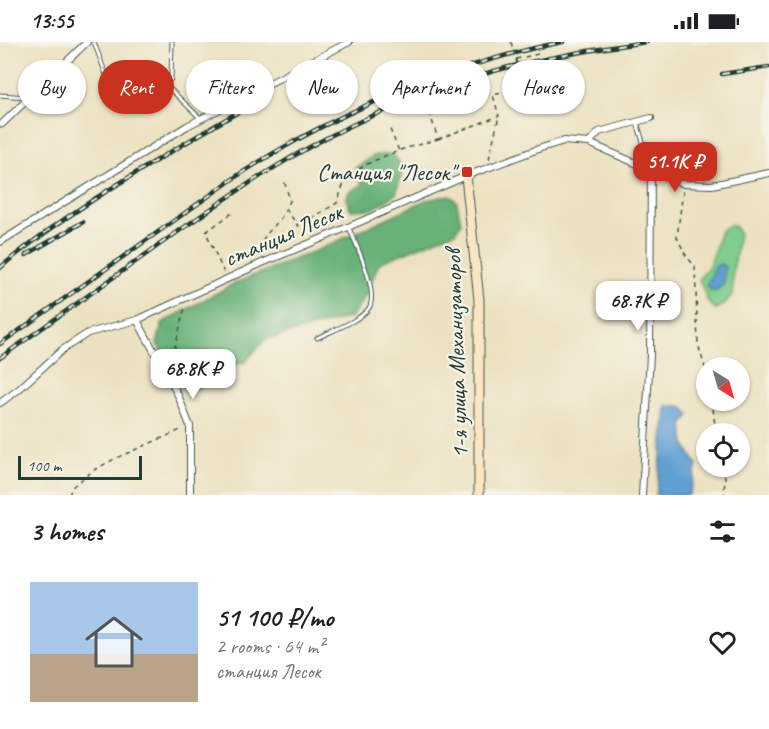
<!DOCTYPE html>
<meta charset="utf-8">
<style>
body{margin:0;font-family:Caveat,sans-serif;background:#f2f2f2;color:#202124;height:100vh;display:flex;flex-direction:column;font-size:22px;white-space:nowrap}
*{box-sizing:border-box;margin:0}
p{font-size:20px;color:#757577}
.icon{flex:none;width:33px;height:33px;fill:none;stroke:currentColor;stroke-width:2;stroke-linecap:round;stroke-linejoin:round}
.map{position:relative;height:453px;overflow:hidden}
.sheet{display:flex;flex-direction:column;background:#fff;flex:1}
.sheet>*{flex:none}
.guide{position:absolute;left:18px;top:18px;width:734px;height:54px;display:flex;gap:12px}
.needle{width:39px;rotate:143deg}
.buttons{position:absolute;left:696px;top:315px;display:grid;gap:12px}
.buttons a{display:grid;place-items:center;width:54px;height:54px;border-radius:50%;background:#fff;box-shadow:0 2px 4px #0004;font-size:30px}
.scale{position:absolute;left:18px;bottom:15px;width:124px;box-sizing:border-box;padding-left:6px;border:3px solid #1f3d34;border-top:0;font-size:16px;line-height:21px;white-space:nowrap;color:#1f3d34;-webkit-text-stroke:4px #f7f3e8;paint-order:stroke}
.price{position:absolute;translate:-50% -51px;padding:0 14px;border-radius:12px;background:#fff;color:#222;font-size:20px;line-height:39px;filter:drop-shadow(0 2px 3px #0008)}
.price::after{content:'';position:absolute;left:50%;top:36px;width:18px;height:14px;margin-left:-9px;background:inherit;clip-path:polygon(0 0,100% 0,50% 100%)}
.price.on{background:#c8321e;color:#fff}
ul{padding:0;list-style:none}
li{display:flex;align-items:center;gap:18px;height:150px;padding:0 30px}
li span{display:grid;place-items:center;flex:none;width:168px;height:120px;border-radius:0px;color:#555}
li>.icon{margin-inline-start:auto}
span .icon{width:72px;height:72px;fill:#fffc;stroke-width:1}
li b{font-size:26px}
h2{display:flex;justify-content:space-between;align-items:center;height:72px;padding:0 30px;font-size:26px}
.chip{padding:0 21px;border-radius:27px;background:#fff;box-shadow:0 2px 4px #0004;font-size:21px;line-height:54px}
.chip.on{background:#c8321e;color:#fff}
.status{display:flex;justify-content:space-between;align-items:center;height:42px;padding:0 30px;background:#fff;direction:ltr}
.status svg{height:16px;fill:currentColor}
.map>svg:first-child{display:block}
.green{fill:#80ce8d;stroke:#508660;stroke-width:1.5}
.forest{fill:#68b178;stroke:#447756;stroke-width:1.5}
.water{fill:#609fd2;stroke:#406e83;stroke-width:1.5}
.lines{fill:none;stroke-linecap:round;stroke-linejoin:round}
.lane-casing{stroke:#3e5649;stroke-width:5}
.street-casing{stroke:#3e5649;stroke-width:8}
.secondary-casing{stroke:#3e5649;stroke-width:11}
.path{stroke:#3e5649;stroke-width:1.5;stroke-dasharray:4.5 4.5;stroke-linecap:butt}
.lane{stroke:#fff;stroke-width:3}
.street{stroke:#fff;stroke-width:6}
.secondary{stroke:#fbe6c3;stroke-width:9}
.rail-casing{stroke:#1f3d34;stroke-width:4.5}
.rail{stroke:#f7f3e8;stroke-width:2;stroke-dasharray:7;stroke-linecap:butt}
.path-bridge{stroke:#3e5649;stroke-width:1.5;stroke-dasharray:4.5 4.5;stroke-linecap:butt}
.poi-dot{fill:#c8321e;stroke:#f7f3e8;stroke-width:2}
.labels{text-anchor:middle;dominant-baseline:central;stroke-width:4.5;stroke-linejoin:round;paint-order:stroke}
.poi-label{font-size:24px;fill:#1f3d34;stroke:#f7f3e8;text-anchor:end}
.street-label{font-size:24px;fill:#1f3d34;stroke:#f7f3e8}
</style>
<div class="status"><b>13:55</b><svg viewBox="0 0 49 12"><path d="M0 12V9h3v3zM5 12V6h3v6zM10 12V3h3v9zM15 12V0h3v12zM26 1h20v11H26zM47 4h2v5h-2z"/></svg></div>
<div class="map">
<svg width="769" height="453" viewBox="0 0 769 453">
<rect width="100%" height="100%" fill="#f7f3e8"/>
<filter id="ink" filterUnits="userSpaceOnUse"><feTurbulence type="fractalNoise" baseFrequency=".0167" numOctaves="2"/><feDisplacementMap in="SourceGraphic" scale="12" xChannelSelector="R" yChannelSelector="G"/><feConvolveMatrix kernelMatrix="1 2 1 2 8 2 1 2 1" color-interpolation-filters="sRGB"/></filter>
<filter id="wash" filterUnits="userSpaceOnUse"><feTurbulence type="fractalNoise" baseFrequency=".008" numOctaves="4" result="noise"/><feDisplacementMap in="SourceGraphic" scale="24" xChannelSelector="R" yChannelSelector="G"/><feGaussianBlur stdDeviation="1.35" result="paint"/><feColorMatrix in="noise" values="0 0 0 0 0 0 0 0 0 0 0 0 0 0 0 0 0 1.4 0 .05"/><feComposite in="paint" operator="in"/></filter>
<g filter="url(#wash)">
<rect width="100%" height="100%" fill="#ece2c1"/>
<path class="green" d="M728,184H734L739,191L733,230V251L724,263L716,267L708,260L699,237L709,225L721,189Z"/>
<path class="forest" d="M393,112L403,126L396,152L373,167L351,168L346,157L349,150L362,143L355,126L375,113Z
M450,153L457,160L461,181L455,190L379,221L367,252L351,275L265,298L245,320L214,328L208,342L188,350L183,346L157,302L162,281L233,242L325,205L426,158Z"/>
<path class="water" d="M721,222L725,225L724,242L716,248L711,249L707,243L716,224Z
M666,364H682L690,373L683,382L685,403L697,423L689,453H656L663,398Z"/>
</g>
<g filter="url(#ink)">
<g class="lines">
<g class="lane-casing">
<path id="lane" d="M94,0L112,49L128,55L155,53L171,37L172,0
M166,43L200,76
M0,53L28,55
M637,80L651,127
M317,296C331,289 360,279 369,266C379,250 356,202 349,186"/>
</g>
<g class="street-casing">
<path id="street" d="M2,82L87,0
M589,101L599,90L651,76
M0,200L187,84L349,0
M137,278L178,353L190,384V453
M0,361L18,348L62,308L88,291L137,278L262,221L318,198L466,134L541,106L564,99L589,101L684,142L712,143L769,131
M642,453L650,313L651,127"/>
</g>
<g class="secondary-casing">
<path id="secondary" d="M466,134L479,258V453"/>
</g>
<path class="path" d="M516,17L542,11
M438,97L499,74L493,53L513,48L512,45L523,43
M400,108L438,97L429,69
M489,117L499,74
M683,149L677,195L685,212L695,225L698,302L706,329
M286,167L298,184L337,161L345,138L365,123L387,113L399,109L389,85
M256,215C259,198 269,190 280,177C284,171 287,165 290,159L284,138
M224,231L206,190L232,171
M170,324L185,265
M712,358L716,392
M723,424L725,435L724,453
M69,453L72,445L94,428L116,416L183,387"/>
<use href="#lane" class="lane"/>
<use href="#street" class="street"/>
<use href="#secondary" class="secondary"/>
<g class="rail-casing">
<path id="rail" d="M722,32L769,25
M26,213L83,180
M0,226C29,201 61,179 93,158C141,127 190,98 240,69
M0,302L237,134C304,90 375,56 452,30C488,18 525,7 563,0
M0,316C53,278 106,241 159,203C227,155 296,107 372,74C416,55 462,37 509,25C555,14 601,6 647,0"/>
</g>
<use href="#rail" class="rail"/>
<path class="path-bridge" d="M511,0L523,43"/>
</g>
</g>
<rect class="poi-dot" x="461" y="124" width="12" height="12" rx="3"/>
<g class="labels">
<g class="poi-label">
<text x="455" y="130">Станция "Лесок"</text>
</g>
<g class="street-label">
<text transform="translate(283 193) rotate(-23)">станция Лесок</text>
<text transform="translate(456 312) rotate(-92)">1-я улица Механизаторов</text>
</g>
</g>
</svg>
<div class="buttons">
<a><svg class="needle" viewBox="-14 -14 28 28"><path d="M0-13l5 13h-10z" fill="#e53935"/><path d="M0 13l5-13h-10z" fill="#757577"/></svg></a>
<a><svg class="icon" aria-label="locate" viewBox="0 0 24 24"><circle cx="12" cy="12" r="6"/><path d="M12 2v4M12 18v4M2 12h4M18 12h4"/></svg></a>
</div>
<div class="scale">100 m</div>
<b class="price on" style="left:675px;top:151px">51.1K ₽</b>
<b class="price" style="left:638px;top:290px">68.7K ₽</b>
<b class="price" style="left:193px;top:358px">68.8K ₽</b>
<div class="guide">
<a class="chip">Buy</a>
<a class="chip on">Rent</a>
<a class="chip">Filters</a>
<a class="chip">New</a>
<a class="chip">Apartment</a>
<a class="chip">House</a>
</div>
</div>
<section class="sheet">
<h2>3 homes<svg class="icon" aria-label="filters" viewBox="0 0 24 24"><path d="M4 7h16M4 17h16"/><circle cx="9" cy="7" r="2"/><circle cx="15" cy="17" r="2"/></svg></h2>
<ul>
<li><span style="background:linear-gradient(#a9c7e8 60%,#b9a48a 0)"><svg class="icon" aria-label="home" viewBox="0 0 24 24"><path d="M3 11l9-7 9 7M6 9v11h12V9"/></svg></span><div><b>51 100 ₽/mo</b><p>2 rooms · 64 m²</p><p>станция Лесок</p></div><svg class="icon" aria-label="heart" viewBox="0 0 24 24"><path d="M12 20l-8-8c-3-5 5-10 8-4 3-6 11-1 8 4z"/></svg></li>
</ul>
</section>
